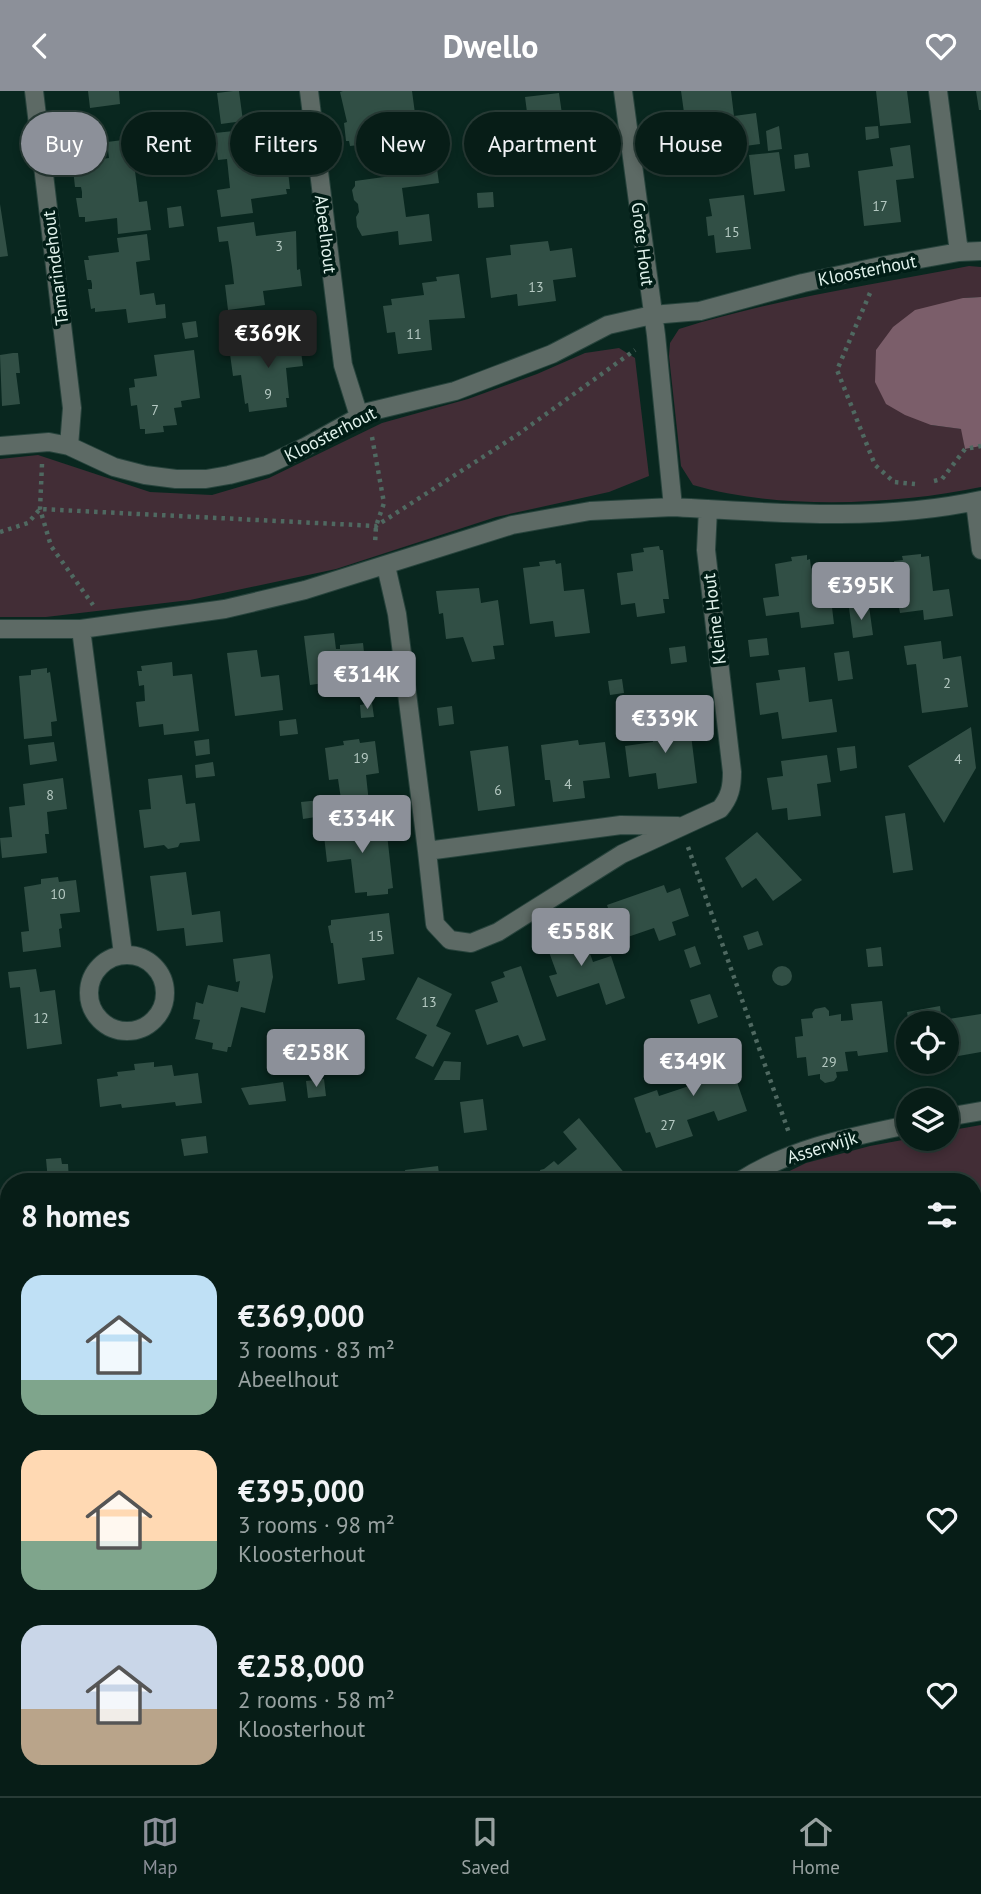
<!DOCTYPE html>
<meta charset="utf-8">
<style>
body{margin:0;font-family:"PT Sans",sans-serif;background:#152a24;color:#f1f3f6;height:100vh;display:flex;flex-direction:column;font-size:26px;white-space:nowrap}
*{box-sizing:border-box;margin:0}
p{font-size:23px;color:#98a2a1}
.icon{flex:none;width:38px;height:38px;fill:none;stroke:currentColor;stroke-width:2;stroke-linecap:round;stroke-linejoin:round}
.map{position:relative;flex:1;overflow:hidden}
.panel{position:absolute;left:0px;top:1082px;width:982px;height:625px;display:flex;flex-direction:column;background:#071d17;border-radius:28px 28px 0 0;box-shadow:0 4px 10px #0003,0 0 0 2px #283b36}
.panel>*{flex:none}
.guide{position:absolute;left:21px;top:21px;width:940px;height:63px;display:flex;gap:14px}
.tools{position:absolute;left:896px;top:920px;display:grid;gap:14px}
.tools a{display:grid;place-items:center;width:63px;height:63px;border-radius:50%;background:#071d17;box-shadow:0 4px 10px #0003,0 0 0 2px #283b36;font-size:35px}
.price{position:absolute;translate:-50% -60px;padding:0 16px;border-radius:7px;background:#8c9099;color:#fff;font-size:23px;line-height:46px;filter:drop-shadow(0 2px 4px #0008)}
.price::after{content:'';position:absolute;left:50%;top:42px;width:21px;height:16px;margin-left:-10px;background:inherit;clip-path:polygon(0 0,100% 0,50% 100%)}
.price.current{background:#222;color:#fff}
ul{padding:0;list-style:none}
li{display:flex;align-items:center;gap:21px;height:175px;padding:0 21px}
li span{display:grid;place-items:center;flex:none;width:196px;height:140px;border-radius:21px;color:#555}
li>.icon{margin-inline-start:auto}
span .icon{width:84px;height:84px;fill:#fffc;stroke-width:1}
li b{font-size:30px}
h2{display:flex;justify-content:space-between;align-items:center;height:84px;padding:0 21px;font-size:30px}
.chip{padding:0 24px;border-radius:32px;background:#071d17;box-shadow:0 4px 10px #0003,0 0 0 2px #283b36;font-size:24px;line-height:63px}
.chip.current{background:#8c9099;color:#fff}
header{display:flex;justify-content:space-between;align-items:center;height:91px;padding:0 21px;background:#8c9099;color:#fff;font-size:32px;font-weight:600}
.tabs{display:flex;justify-content:space-around;align-items:center;height:98px;border-top:2px solid #283b36;background:#071d17;font-size:19px;color:#98a2a1}
.tabs a{display:grid;justify-items:center;gap:4px}
.tabs .current{color:#8c9099}
.map>svg:first-child{display:block}
.green{fill:#422d36}
.forest{fill:#593e4a}
.water{fill:#7b5e6a}
.building{fill:#314f45}
.lines{fill:none;stroke-linecap:round;stroke-linejoin:round}
.street-casing{stroke:#27433c;stroke-width:20}
.path{stroke:#4f6961;stroke-width:4.5;stroke-dasharray:3.5 5;stroke-linecap:butt}
.street{stroke:#5d6a65;stroke-width:18}
.labels{text-anchor:middle;dominant-baseline:central;stroke-width:7;stroke-linejoin:round;paint-order:stroke}
.number-label{font-size:14px;fill:#b5c9c2}
.street-label{font-size:18px;fill:#e1f2ec;stroke:#011d16}
</style>
<header><svg class="icon" aria-label="back" viewBox="0 0 24 24"><path d="M15 5l-7 7 7 7"/></svg>Dwello<svg class="icon" aria-label="heart" viewBox="0 0 24 24"><path d="M12 20l-8-8c-3-5 5-10 8-4 3-6 11-1 8 4z"/></svg></header>
<div class="map">
<svg width="981" height="1705" viewBox="0 0 981 1705">
<rect width="100%" height="100%" fill="#09271f"/>
<path class="green" d="M969,175L981,176V206L963,207L931,334L962,338L965,358L981,355V396C895,414 778,419 693,394L681,375L669,265L670,252L679,238C774,208 872,194 969,175Z
M619,257L635,267L649,385L609,401L496,426L336,478L190,509L46,526H0V368L38,364L150,401L212,404L269,387L382,332L468,308L537,283L585,262Z
M981,1034V1133L973,1131V1090H769L806,1072L870,1055L908,1048H947V1040Z"/>
<path class="forest" d="M188,1698H664V1705H188Z"/>
<path class="water" d="M981,206V355L965,358L961,338L931,334L905,324L886,313L875,291L876,259L893,236L915,219L963,207Z
M973,1131L981,1133V1204L973,1205Z
M9,1288V1332L0,1333V1289Z"/>
<path class="building" d="M88,0H119L120,13L90,17Z
M233,0H239L243,30L221,33L217,2Z
M343,0H412L418,45L431,44L433,59L387,65L385,51L350,55L349,50H346L344,32L347,31L340,1Z
M681,0H731L734,25L756,22L760,53L701,61L698,34L686,36Z
M876,0H907L911,32L880,35Z
M976,0H981V19H979Z
M559,2L562,23L567,22L571,56L548,59L550,75L510,80L506,47L530,44L525,6Z
M149,27L151,44L135,46L133,29Z
M779,35L782,58L768,60L766,40Z
M878,35L879,47L866,49L865,36Z
M243,39L245,53L280,48L281,54L285,53L287,71H283L284,81L288,80L290,98H286L287,103L251,108L253,122L221,126L217,99L230,97L227,68L218,69L215,42Z
M139,47L143,79L135,80L139,111L147,110L151,139L118,143L117,127L85,131V126H79L76,107H82V101L81,96H75L73,78L78,77L77,71L109,67L107,51Z
M173,50V57L159,59L158,52Z
M910,54L914,87L896,89L901,131L864,135L858,80L893,75L890,57Z
M779,61L785,100L754,104L749,64Z
M808,62L810,76L795,78L794,64Z
M435,63L439,92L402,97L406,126L429,123L432,150L399,154L398,140L362,145L357,136L356,126L359,121L358,113L354,109L352,99L355,95V90L391,85L389,69Z
M493,101L494,116L478,117L477,102Z
M744,104L751,158L716,162L714,144L708,145L706,126L712,125L709,108Z
M0,113L8,165L0,166Z
M181,115L184,135L169,137L167,117Z
M254,131L256,145L296,140L297,179L300,178L302,195L263,200L265,214L228,219L225,194L234,193L232,176L228,150L219,151L217,136Z
M147,143L150,169L136,171L140,204L154,202L156,214L165,213L166,227L128,232L126,218L95,221V217L91,218L88,198H92V193L91,189H87L84,169H89L88,165L119,161L117,147Z
M548,150L550,160L572,157L576,186L553,189L556,210L518,215L517,203L491,207L486,167L511,164L510,154Z
M459,183L465,227L429,229L432,259L398,263L395,241L387,242L383,215L392,214L391,208L424,204L422,192L437,190L436,186Z
M196,230L198,246L185,248L182,232Z
M298,239L303,275L286,277L289,307H286L287,316L249,321L248,312L245,313L241,284L233,285L230,263L259,259L256,244Z
M194,259L200,307L181,310L182,316L174,317L177,334L163,335L164,341L145,343V338H140L137,314L131,315L129,297L135,296L134,288L157,285L154,264Z
M13,262H18L20,282H16L20,313L2,315L0,264Z
M659,455L660,459H663L669,508H663L665,522L637,526L635,512L621,514L617,482L633,480L631,463L644,461L643,457Z
M921,463V466L929,465L933,500L949,498L953,525L924,529L923,519L900,522L893,487L896,486L894,470L903,469L902,465Z
M807,464V469L810,468L813,493L829,491L834,533L801,537L799,521L766,525L763,507L779,505L775,473L792,470L791,466Z
M555,469L556,473L561,472L564,500L584,498L590,542L555,546L553,530L530,533L523,477L540,475L539,471Z
M479,497L481,512L498,509L504,554L493,555L495,568L472,571L463,546L446,548L443,522L439,523L436,500Z
M869,515L873,544L853,547L849,517Z
M334,542L336,558H340V554L363,552L368,598L340,602L338,590L310,594L304,545Z
M767,547L769,564L750,566L748,549Z
M941,550L943,568L961,565L968,616L922,622L916,573L907,574L904,555Z
M685,555L687,571L671,573L669,557Z
M257,559L261,586L279,584L283,619L235,625L227,562Z
M849,560L853,588L838,590L834,562Z
M172,571L173,585L192,583L199,640L164,644L163,633L139,636L136,611L145,610L144,594L139,595L137,580H142L141,575Z
M805,576L809,611L832,608L837,641L782,648L778,621L760,624L756,592L780,589L778,579Z
M47,577V582L50,581L57,630L51,631L52,645L24,648L19,585L31,584V579Z
M622,588L624,602L610,604L608,590Z
M372,612L374,626L361,627L360,614Z
M452,615L454,633L439,635L437,617Z
M296,628L298,643L280,645L279,630Z
M689,628L697,692L658,698L656,682L629,686L625,655L653,651L650,633Z
M971,636L976,677L944,732L908,675Z
M209,648L210,663L196,665L194,650Z
M359,648L360,652L375,650L379,682L366,684L369,712L342,715L338,688L329,689L325,657L344,654L343,650Z
M578,649L579,654L605,651L610,687L583,690L585,707L553,711L550,689H545L541,654Z
M54,651L57,670L30,674L28,654Z
M508,655L515,715L478,720L470,660Z
M855,655L857,677L840,680L837,657Z
M827,664L831,691L817,693L821,725L788,729L787,717L772,719L767,687L783,685L781,670Z
M213,671L215,685L196,687L195,674Z
M182,684L186,713L195,712L200,750L180,752L178,756L168,758L164,754L144,757L139,719L151,718L148,688Z
M63,687L67,718L47,721L49,743H45L47,762L2,767L0,747L12,746L9,716L25,714L23,693Z
M320,709L322,725L303,728L301,711Z
M905,722L913,779L893,782L885,725Z
M379,729L380,744L387,743L393,797L388,798V803L367,805V801L355,802L351,768L327,771L323,736Z
M757,741L802,789L773,810L756,787L742,797L725,767Z
M186,781L192,824L220,820L223,851L186,855L184,837L157,840L150,785Z
M58,786L59,791L76,789L80,821L60,823L62,837L59,838L61,856L23,861L21,841L29,840L24,796L41,793V788Z
M664,794L667,802L680,797L689,825L672,831L676,844L659,850L654,837L619,849L607,814Z
M389,822L394,863L362,867L365,889L338,893L333,852H331L328,835L331,834V829Z
M575,837L576,839L581,837L593,871L611,865L625,907L606,914L599,892L557,906L549,885L557,883L545,850Z
M758,840L763,854L748,859L743,845Z
M695,855L701,873L690,877L684,859Z
M881,856L883,875L868,876L866,858Z
M270,863L273,886L265,922L241,916L231,956H228L227,961L212,958L213,952L195,948L200,929L193,928L196,911L203,913L208,894L238,901L240,890L236,891L233,868Z
M772 885a10 10 0 1 1 20 0a10 10 0 1 1-20 0Z
M521,875L546,949L523,956L518,944L487,954L475,919L498,911L491,891L505,886L503,881Z
M36,878L40,901L55,899L62,953L27,958L20,896L10,897L8,881Z
M418,886L452,903L436,935L451,942L433,976L415,967L427,944L396,928Z
M710,903L718,926L698,933L690,909Z
M882,910L888,961L858,965L857,960L845,961L848,980L836,981L837,986L834,990L825,992L820,988V983L808,985L806,966L797,967L795,946L803,945L801,928L813,927L812,922L815,918L825,916L829,920V925L841,923V930L853,929L851,913Z
M940,915L942,929L981,923V961L947,967V933H909L907,921Z
M722,948L747,1020L718,1030L714,1020L687,1029L693,1045L656,1057L650,1041L646,1042L634,1007L657,999L659,1005L704,990L693,958Z
M444,970L461,971L460,989H434Z
M154,971V976L172,974L174,985L198,982L202,1012L176,1015L175,1011L122,1017L121,1013L100,1016L97,988L118,985L117,981L135,979L134,973Z
M324,988L326,1005L308,1007L306,990Z
M283,991L286,1010L249,1014L241,997Z
M483,1008L487,1039L464,1042L460,1011Z
M579,1027L631,1090H541L540,1079L544,1078L554,1070L558,1074L577,1058L563,1041Z
M206,1045L208,1062L184,1065L181,1048Z
M61,1067L62,1073H68L69,1090H48L46,1068Z
M438,1075L440,1090H406L405,1079Z
M9,1142V1193L0,1194V1143Z
M9,1425V1613L0,1614V1426Z
M68,1698H154L155,1705H68Z"/>
<g class="lines">
<g class="street-casing">
<path id="street" d="M34,0L72,317L69,355
M309,0L343,274L359,325
M623,0L656,244L673,416C775,422 881,431 981,409
M938,0L959,161
M0,355L49,351L69,355L114,376L145,384L176,388H206L229,384L267,374L305,356L368,321L455,300L497,284L552,263L608,234L652,224L700,220L803,192L881,175L959,161L981,160
M975,411L981,459
M386,475L397,523L427,760L621,734L678,735
M0,538H81L225,518L305,499L512,434L590,420L673,416
M81,538L123,863
M427,760L435,833L450,849L471,852L498,841L622,763L720,718C730,706 732,696 732,681L706,459L708,418
M89 902a38 38 0 1 1 76 0a38 38 0 1 1-76 0Z
M947,1026L981,1020
M740,1090C791,1057 850,1046 908,1034
M973,1235L981,1234
M0,1252L9,1251
M0,1359L9,1358"/>
</g>
<path class="path" d="M870,202L837,279L875,374L894,391L915,393
M372,346L384,412L376,435L375,453
M42,373L40,418L51,455L93,514
M934,390L942,388L965,358L981,355
M0,441L28,432L40,418L376,435L517,344L635,259
M688,756L789,1042
M973,1429L981,1427
M933,1698V1705
M454,1705L458,1698"/>
<use href="#street" class="street"/>
</g>
<g class="labels">
<g class="number-label">
<text x="880" y="115">17</text>
<text x="732" y="141">15</text>
<text x="279" y="155">3</text>
<text x="536" y="196">13</text>
<text x="414" y="243">11</text>
<text x="268" y="303">9</text>
<text x="155" y="319">7</text>
<text x="947" y="592">2</text>
<text x="361" y="667">19</text>
<text x="958" y="668">4</text>
<text x="568" y="693">4</text>
<text x="498" y="699">6</text>
<text x="50" y="704">8</text>
<text x="58" y="803">10</text>
<text x="376" y="845">15</text>
<text x="429" y="911">13</text>
<text x="41" y="927">12</text>
<text x="829" y="971">29</text>
<text x="668" y="1034">27</text>
</g>
<g class="street-label">
<text transform="translate(326 143) rotate(83)">Abeelhout</text>
<text transform="translate(643 153) rotate(83)">Grote Hout</text>
<text transform="translate(55 177) rotate(-97)">Tamarindehout</text>
<text transform="translate(867 179) rotate(-11)">Kloosterhout</text>
<text transform="translate(330 343) rotate(-27)">Kloosterhout</text>
<text transform="translate(714 528) rotate(-97)">Kleine Hout</text>
<text transform="translate(822 1056) rotate(-17)">Asserwijk</text>
</g>
</g>
</svg>
<div class="tools">
<a><svg class="icon" aria-label="locate" viewBox="0 0 24 24"><circle cx="12" cy="12" r="6"/><path d="M12 2v4M12 18v4M2 12h4M18 12h4"/></svg></a>
<a><svg class="icon" aria-label="layers" viewBox="0 0 24 24"><path d="M12 4l9 5-9 5-9-5zM3 14l9 5 9-5"/></svg></a>
</div>
<b class="price current" style="left:268px;top:279px">€369K</b>
<b class="price" style="left:861px;top:531px">€395K</b>
<b class="price" style="left:367px;top:620px">€314K</b>
<b class="price" style="left:665px;top:664px">€339K</b>
<b class="price" style="left:362px;top:764px">€334K</b>
<b class="price" style="left:581px;top:877px">€558K</b>
<b class="price" style="left:316px;top:998px">€258K</b>
<b class="price" style="left:693px;top:1007px">€349K</b>
<div class="guide">
<a class="chip current">Buy</a>
<a class="chip">Rent</a>
<a class="chip">Filters</a>
<a class="chip">New</a>
<a class="chip">Apartment</a>
<a class="chip">House</a>
</div>
<section class="panel">
<h2>8 homes<svg class="icon" aria-label="filters" viewBox="0 0 24 24"><path d="M4 7h16M4 17h16"/><circle cx="9" cy="7" r="2"/><circle cx="15" cy="17" r="2"/></svg></h2>
<ul>
<li><span style="background:linear-gradient(#bfe0f5 75%,#7fa58c 0)"><svg class="icon" aria-label="home" viewBox="0 0 24 24"><path d="M3 11l9-7 9 7M6 9v11h12V9"/></svg></span><div><b>€369,000</b><p>3 rooms · 83 m²</p><p>Abeelhout</p></div><svg class="icon" aria-label="heart" viewBox="0 0 24 24"><path d="M12 20l-8-8c-3-5 5-10 8-4 3-6 11-1 8 4z"/></svg></li>
<li><span style="background:linear-gradient(#ffd9b3 65%,#7fa58c 0)"><svg class="icon" aria-label="home" viewBox="0 0 24 24"><path d="M3 11l9-7 9 7M6 9v11h12V9"/></svg></span><div><b>€395,000</b><p>3 rooms · 98 m²</p><p>Kloosterhout</p></div><svg class="icon" aria-label="heart" viewBox="0 0 24 24"><path d="M12 20l-8-8c-3-5 5-10 8-4 3-6 11-1 8 4z"/></svg></li>
<li><span style="background:linear-gradient(#c9d6e8 60%,#b9a48a 0)"><svg class="icon" aria-label="home" viewBox="0 0 24 24"><path d="M3 11l9-7 9 7M6 9v11h12V9"/></svg></span><div><b>€258,000</b><p>2 rooms · 58 m²</p><p>Kloosterhout</p></div><svg class="icon" aria-label="heart" viewBox="0 0 24 24"><path d="M12 20l-8-8c-3-5 5-10 8-4 3-6 11-1 8 4z"/></svg></li>
</ul>
</section>
</div>
<nav class="tabs">
<a class="current"><svg class="icon" aria-label="map" viewBox="0 0 24 24"><path d="M3 6l6-2 6 2 6-2v14l-6 2-6-2-6 2zM9 4v14M15 6v14"/></svg>Map</a>
<a><svg class="icon" aria-label="saved" viewBox="0 0 24 24"><path d="M7 4h10v16l-5-4-5 4z"/></svg>Saved</a>
<a><svg class="icon" aria-label="home" viewBox="0 0 24 24"><path d="M3 11l9-7 9 7M6 9v11h12V9"/></svg>Home</a>
</nav>
